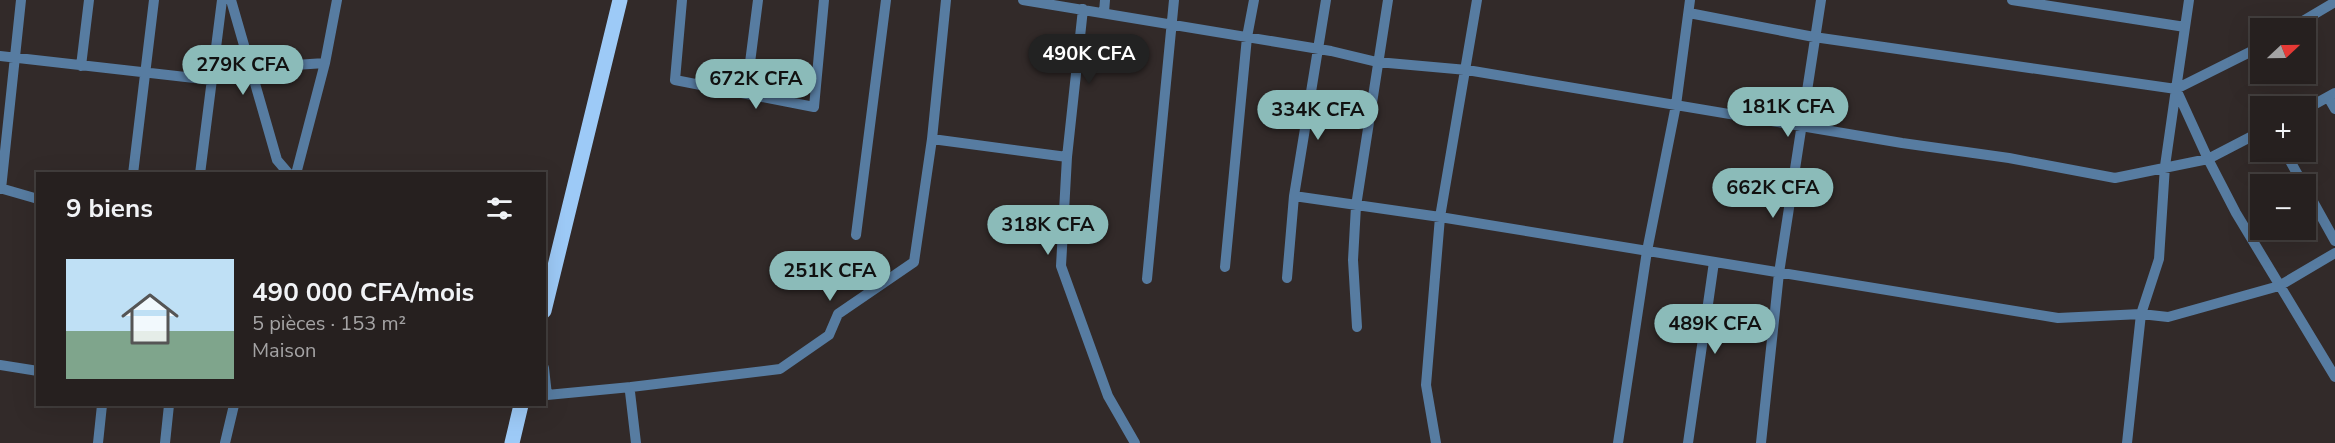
<!DOCTYPE html>
<html lang="fr">
<meta charset="utf-8">
<style>
body{margin:0;font-family:"Nunito Sans",sans-serif;background:#2e2828;color:#f1f3f6;height:100vh;display:flex;flex-direction:column;font-size:22px;white-space:nowrap}
*{box-sizing:border-box;margin:0}
p{font-size:20px;color:#a4a3a4}
.icon{flex:none;width:33px;height:33px;fill:none;stroke:currentColor;stroke-width:2;stroke-linecap:round;stroke-linejoin:round}
.map{position:relative;flex:1;overflow:hidden}
.details{position:absolute;left:36px;top:172px;width:510px;height:234px;display:flex;flex-direction:column;background:#26201f;border-radius:0px;box-shadow:0 6px 24px #0002,0 0 0 2px #423e3d}
.details>*{flex:none}
.needle{width:39px;rotate:68deg}
.fabs{position:absolute;left:2250px;top:18px;display:grid;gap:12px}
.fabs a{display:grid;place-items:center;width:66px;height:66px;border-radius:0px;background:#26201f;box-shadow:0 6px 24px #0002,0 0 0 2px #423e3d;font-size:30px}
.price{position:absolute;translate:-50% -51px;padding:0 14px;border-radius:21px;background:#8bbbb9;color:#111;font-size:20px;line-height:39px;filter:drop-shadow(0 2px 3px #0008)}
.price::after{content:'';position:absolute;left:50%;top:36px;width:18px;height:14px;margin-left:-9px;background:inherit;clip-path:polygon(0 0,100% 0,50% 100%)}
.price.selected{background:#222;color:#fff}
ul{padding:0;list-style:none}
li{display:flex;align-items:center;gap:18px;height:150px;padding:0 30px}
li+li{border-top:2px solid #423e3d}
li span{display:grid;place-items:center;flex:none;width:168px;height:120px;border-radius:0px;color:#555}
li>.icon{margin-inline-start:auto}
span .icon{width:72px;height:72px;fill:#fffc;stroke-width:1}
li b{font-size:26px}
h2{display:flex;justify-content:space-between;align-items:center;height:72px;padding:0 30px;font-size:26px}
.map>svg:first-child{display:block}
.lines{fill:none;stroke-linecap:round;stroke-linejoin:round}
.street{stroke:#577ca1;stroke-width:10}
.primary{stroke:#9dcaf7;stroke-width:15}
</style>
<div class="map">
<svg width="2335" height="443" viewBox="0 0 2335 443">
<rect width="100%" height="100%" fill="#322a29"/>
<g class="lines">
<path class="street" d="M231,0L277,160L289,174
M682,0L675,80L814,107L824,0
M1023,0L1331,51L1377,62L1467,70L1902,143L2009,158L2115,178L2208,159L2260,132
M2012,0L2185,27
M2189,0L2176,89L2208,159L2236,213L2335,377
M1104,12L1105,0
M1689,13L1814,37L2176,89L2260,47
M2291,28L2335,2
M0,56L212,80L250,68L325,63
M81,66L89,0
M746,94L758,0
M2328,97L2335,109
M2306,109L2335,93
M932,139L1067,157L1061,266L1108,396L1135,443
M2285,152L2303,184
M1067,157L1083,9
M133,174L154,0
M200,174L222,0
M296,174L325,63L337,0
M0,188L38,199
M1,189L21,0
M2306,189L2335,241
M1294,196L1440,217L2058,318L2141,314L2168,317L2279,286L2335,253
M856,235L886,0
M1225,267L1247,37L1254,0
M1287,278L1294,196L1326,0
M1147,279L1174,0
M1357,327L1353,260L1356,206L1388,0
M0,365L38,371
M544,368L547,395L631,387
M98,443L102,405
M165,443L169,405
M225,443L234,405
M636,443L630,392L631,387L780,369L829,335L838,314L914,262L932,139L946,0
M1436,443L1426,385L1440,217L1477,0
M1618,443L1647,251L1676,105L1690,0
M1688,443L1714,262
M1761,443L1779,273L1821,0
M2127,443L2141,314L2159,259L2165,166L2176,89"/>
<path class="primary" d="M544,311L620,0
M512,443L521,405"/>
</g>
</svg>
<div class="fabs">
<a><svg class="needle" viewBox="-14 -14 28 28"><path d="M0-13l5 13h-10z" fill="#e53935"/><path d="M0 13l5-13h-10z" fill="#a4a3a4"/></svg></a>
<a>+</a>
<a>−</a>
</div>
<b class="price selected" style="left:1089px;top:85px">490K CFA</b>
<b class="price" style="left:243px;top:96px">279K CFA</b>
<b class="price" style="left:756px;top:110px">672K CFA</b>
<b class="price" style="left:1788px;top:138px">181K CFA</b>
<b class="price" style="left:1318px;top:141px">334K CFA</b>
<b class="price" style="left:1773px;top:219px">662K CFA</b>
<b class="price" style="left:1048px;top:256px">318K CFA</b>
<b class="price" style="left:830px;top:302px">251K CFA</b>
<b class="price" style="left:1715px;top:355px">489K CFA</b>
<section class="details">
<h2>9 biens<svg class="icon" aria-label="filters" viewBox="0 0 24 24"><path d="M4 7h16M4 17h16"/><circle cx="9" cy="7" r="2"/><circle cx="15" cy="17" r="2"/></svg></h2>
<ul>
<li><span style="background:linear-gradient(#bfe0f5 60%,#7fa58c 0)"><svg class="icon" aria-label="home" viewBox="0 0 24 24"><path d="M3 11l9-7 9 7M6 9v11h12V9"/></svg></span><div><b>490 000 CFA/mois</b><p>5 pièces · 153 m²</p><p>Maison</p></div></li>
</ul>
</section>
</div>
